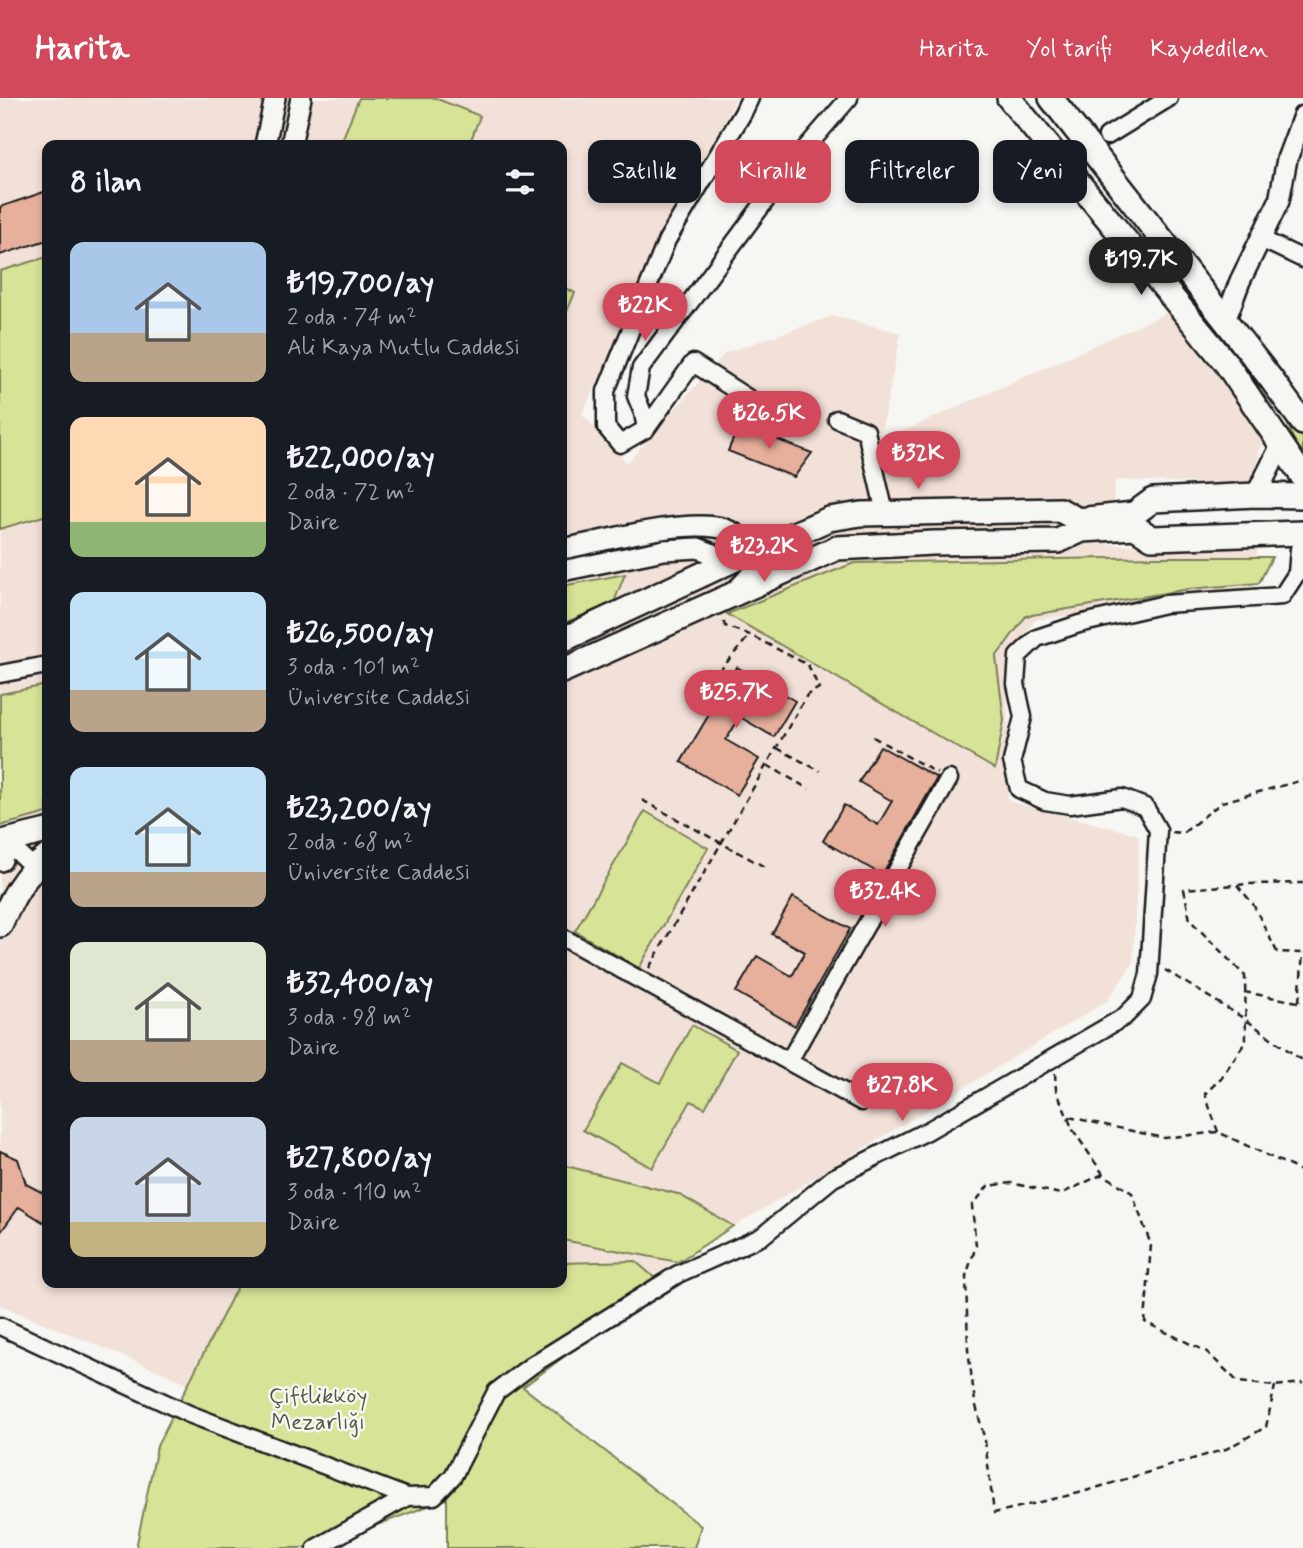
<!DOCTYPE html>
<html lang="tr">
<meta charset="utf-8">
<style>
body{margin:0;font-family:Mynerve,sans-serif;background:#20242c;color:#f1f3f6;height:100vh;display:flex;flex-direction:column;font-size:26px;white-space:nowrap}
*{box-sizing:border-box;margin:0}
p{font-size:23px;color:#9ea1a6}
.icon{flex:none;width:38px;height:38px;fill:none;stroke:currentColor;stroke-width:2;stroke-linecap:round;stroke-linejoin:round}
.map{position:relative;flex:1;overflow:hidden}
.details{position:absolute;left:42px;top:42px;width:525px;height:1148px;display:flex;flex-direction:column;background:#171b24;border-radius:14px;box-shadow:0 4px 10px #0003}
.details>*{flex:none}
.guide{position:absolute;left:588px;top:42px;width:609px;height:63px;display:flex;gap:14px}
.price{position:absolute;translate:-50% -60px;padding:0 16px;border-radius:24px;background:#d1495b;color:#fff;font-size:23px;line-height:46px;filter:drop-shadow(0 2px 4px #0008)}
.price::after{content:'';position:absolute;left:50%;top:42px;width:21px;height:16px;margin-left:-10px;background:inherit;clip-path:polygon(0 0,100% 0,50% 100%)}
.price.active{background:#222;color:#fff}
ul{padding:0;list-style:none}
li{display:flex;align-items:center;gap:21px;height:175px;padding:0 28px}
li span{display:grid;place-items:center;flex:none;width:196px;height:140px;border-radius:14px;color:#555}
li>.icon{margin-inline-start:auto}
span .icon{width:84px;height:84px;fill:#fffc;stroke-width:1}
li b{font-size:30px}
h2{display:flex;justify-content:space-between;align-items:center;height:84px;padding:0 28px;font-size:30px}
.tag{padding:0 24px;border-radius:14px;background:#171b24;box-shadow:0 4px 10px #0003;font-size:24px;line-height:63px}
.tag.active{background:#d1495b;color:#fff}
header{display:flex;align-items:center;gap:42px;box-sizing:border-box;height:98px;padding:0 35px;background:#d1495b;color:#fff}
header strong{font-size:33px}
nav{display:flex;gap:38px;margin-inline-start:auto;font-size:24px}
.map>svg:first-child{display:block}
.built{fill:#f2e1d8;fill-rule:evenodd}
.green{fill:#d7e396;stroke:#7a8059;stroke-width:2}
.building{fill:#e7b09d;stroke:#1c1c1c;stroke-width:2}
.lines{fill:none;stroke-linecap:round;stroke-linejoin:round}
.minor-casing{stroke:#1c1c1c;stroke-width:21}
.tertiary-casing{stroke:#1c1c1c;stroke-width:24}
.secondary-casing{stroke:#1c1c1c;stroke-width:28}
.path{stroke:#1c1c1c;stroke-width:2.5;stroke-dasharray:7 5;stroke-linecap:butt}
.minor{stroke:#f6f6f2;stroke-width:16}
.tertiary{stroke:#f6f6f2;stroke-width:19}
.secondary{stroke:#f6f6f2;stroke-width:23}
.labels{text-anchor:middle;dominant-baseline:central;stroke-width:5;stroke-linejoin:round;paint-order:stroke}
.park-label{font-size:23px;fill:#545841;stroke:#f6f6f2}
</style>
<header>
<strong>Harita</strong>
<nav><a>Harita</a><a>Yol tarifi</a><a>Kaydedilen</a></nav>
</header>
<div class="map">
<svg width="1303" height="1450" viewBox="0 0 1303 1450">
<rect width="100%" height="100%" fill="#f6f6f2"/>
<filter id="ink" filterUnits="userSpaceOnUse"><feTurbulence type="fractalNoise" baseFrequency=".0143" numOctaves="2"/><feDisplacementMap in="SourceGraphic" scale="14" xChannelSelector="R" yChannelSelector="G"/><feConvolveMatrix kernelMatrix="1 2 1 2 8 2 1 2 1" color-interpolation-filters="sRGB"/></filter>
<g filter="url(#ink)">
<path class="built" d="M0,0H736L582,316L627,365L725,255L833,218L901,235L879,344L1167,215L1264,335L1252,387L1115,382L1109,447L1259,448L1245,493L1035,522L1007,563L1008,703L1139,737L1133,865L1107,903L490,1276L423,1383L0,1207ZM47,47H562V1185H47Z"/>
<path class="green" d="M359,0H435L480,18L469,47H347L341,45Z
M47,159V417L0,431V173Z
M562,188L575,195L562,224Z
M1283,311L1303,337V372Z
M1158,459H1272L1259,485L1189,491L1026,518L996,559L1004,622L995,671L727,516L854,465Z
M625,476L614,504L562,526V488Z
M47,587V715L0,728V596Z
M645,713L708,750L639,870L575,833Z
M692,927L737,952L705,1010L691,1003L652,1070L583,1032L622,965L660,985Z
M562,1067L678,1096L733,1128L678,1164L562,1142Z
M635,1163L662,1186L523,1289L701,1428L694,1450H447V1401L315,1450H136L157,1348L239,1185H562V1165Z"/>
<path class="building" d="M47,93V142L0,157V109Z
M739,327L812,355L794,379L728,353Z
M737,569L795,603L774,639L740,619L726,642L759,661L737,697L681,664Z
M880,648L937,680L882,777L823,743L844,707L878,727L892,703L859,684Z
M793,799L850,831L795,928L736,894L757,858L792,878L805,854L772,836Z
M0,1053L18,1061L26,1086L47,1097V1115L43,1124L19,1109L0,1135Z"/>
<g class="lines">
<g class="minor-casing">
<path id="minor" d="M750,0L743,15L667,142L606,293V329L620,346L646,331L693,265L754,304
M1107,38L1169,0
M1261,141L1303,161
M837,321L866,333L885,415
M646,331L643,315L636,298L641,270L798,59L849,0
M733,493C745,482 758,470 758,452
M0,576L47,567
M0,743H6L33,769
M562,839L862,1004
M789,963L949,681
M0,1228L189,1316L407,1399L434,1398L453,1378L496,1294L532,1267L678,1176L761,1139L833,1080L929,1032L1124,919L1142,901L1149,876L1158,732L1145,709L1122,700L1070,707L1045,703L1019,691L1012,663L1023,619L1016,586L1018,558L1037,540L1079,526L1165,506L1282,498L1297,475L1299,451L1303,447
M316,1450L407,1399"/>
</g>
<g class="tertiary-casing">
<path id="tertiary" d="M265,47L275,0
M291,47L301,0
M1225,223L1240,183L1279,103L1287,61L1303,18
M1256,397L1281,347
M562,451C605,443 673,423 716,429C732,431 746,443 758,452
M562,473L664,452L698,450L731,463"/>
</g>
<g class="secondary-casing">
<path id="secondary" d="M1009,0L1226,265L1303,379
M1051,0L1271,281L1303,325
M562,542L731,463L829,421L861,416L1060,412L1078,422L1134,416L1153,402L1256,397L1303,398
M562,573L837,450L933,445L1058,443L1082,432L1135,429L1152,440L1303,435
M0,761L6,743L47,733
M0,827C11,802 24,776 47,759"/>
</g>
<path class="path" d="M711,583L750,537
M873,639L937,675
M777,650L820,673
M767,667L809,691
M642,702L765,769
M1172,734L1183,735L1222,704L1303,682
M1237,787L1253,806L1277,854L1303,855
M649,870L807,597L819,590L808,567L750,537L725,528L723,521
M1165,872L1245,921L1303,963
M1244,894L1303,905
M1299,903L1303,855
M1055,975L1056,992L1073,1032L1103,1076L1132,1095L1151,1147L1145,1224L1207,1254L1238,1284L1275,1288L1303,1285
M1069,1019L1164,1040L1218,1034L1303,1074
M1218,1034L1205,996L1221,980L1246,943L1245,878L1190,822L1184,791L1249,786L1303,785
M1103,1076L1061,1096L1011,1085L988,1088L972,1108L976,1148L966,1178L968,1252L975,1304L985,1343L994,1415L1079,1395L1226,1351L1266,1329L1275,1288"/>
<use href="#minor" class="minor"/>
<use href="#tertiary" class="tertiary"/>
<use href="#secondary" class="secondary"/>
</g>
</g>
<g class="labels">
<g class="park-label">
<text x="318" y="1299">Çiftlikköy<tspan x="318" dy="26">Mezarlığı</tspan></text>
</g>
</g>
</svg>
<b class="price active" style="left:1141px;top:199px">₺19.7K</b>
<b class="price" style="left:645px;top:245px">₺22K</b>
<b class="price" style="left:769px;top:353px">₺26.5K</b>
<b class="price" style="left:918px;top:393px">₺32K</b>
<b class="price" style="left:764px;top:486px">₺23.2K</b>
<b class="price" style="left:736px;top:632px">₺25.7K</b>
<b class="price" style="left:885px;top:831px">₺32.4K</b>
<b class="price" style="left:902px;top:1025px">₺27.8K</b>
<div class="guide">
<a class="tag">Satılık</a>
<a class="tag active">Kiralık</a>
<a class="tag">Filtreler</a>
<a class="tag">Yeni</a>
</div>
<section class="details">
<h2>8 ilan<svg class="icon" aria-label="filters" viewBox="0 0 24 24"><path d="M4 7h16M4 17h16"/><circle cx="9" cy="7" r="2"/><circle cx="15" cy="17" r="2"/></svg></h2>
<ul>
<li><span style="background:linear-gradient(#a9c7e8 65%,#b9a48a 0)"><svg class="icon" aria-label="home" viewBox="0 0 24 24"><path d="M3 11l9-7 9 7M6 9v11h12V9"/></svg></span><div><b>₺19,700/ay</b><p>2 oda · 74 m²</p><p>Ali Kaya Mutlu Caddesi</p></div></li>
<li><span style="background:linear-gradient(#ffd9b3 75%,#8fb573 0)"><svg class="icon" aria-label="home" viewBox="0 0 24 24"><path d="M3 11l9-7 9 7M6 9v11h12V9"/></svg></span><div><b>₺22,000/ay</b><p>2 oda · 72 m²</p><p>Daire</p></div></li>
<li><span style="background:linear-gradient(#bfe0f5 70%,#b9a48a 0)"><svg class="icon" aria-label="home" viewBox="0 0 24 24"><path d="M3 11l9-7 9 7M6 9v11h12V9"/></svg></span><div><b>₺26,500/ay</b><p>3 oda · 101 m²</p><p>Üniversite Caddesi</p></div></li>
<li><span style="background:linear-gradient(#bfe0f5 75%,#b9a48a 0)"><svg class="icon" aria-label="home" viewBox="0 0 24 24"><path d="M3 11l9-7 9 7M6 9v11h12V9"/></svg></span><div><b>₺23,200/ay</b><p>2 oda · 68 m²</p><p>Üniversite Caddesi</p></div></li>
<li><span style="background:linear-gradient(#dfe7d0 70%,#b9a48a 0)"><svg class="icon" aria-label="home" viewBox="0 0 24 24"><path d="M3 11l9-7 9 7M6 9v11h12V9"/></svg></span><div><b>₺32,400/ay</b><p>3 oda · 98 m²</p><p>Daire</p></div></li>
<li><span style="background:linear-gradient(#c9d6e8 75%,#c2b280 0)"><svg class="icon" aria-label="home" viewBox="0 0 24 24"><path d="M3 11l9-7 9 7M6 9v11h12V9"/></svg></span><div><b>₺27,800/ay</b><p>3 oda · 110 m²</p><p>Daire</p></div></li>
</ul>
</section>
</div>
